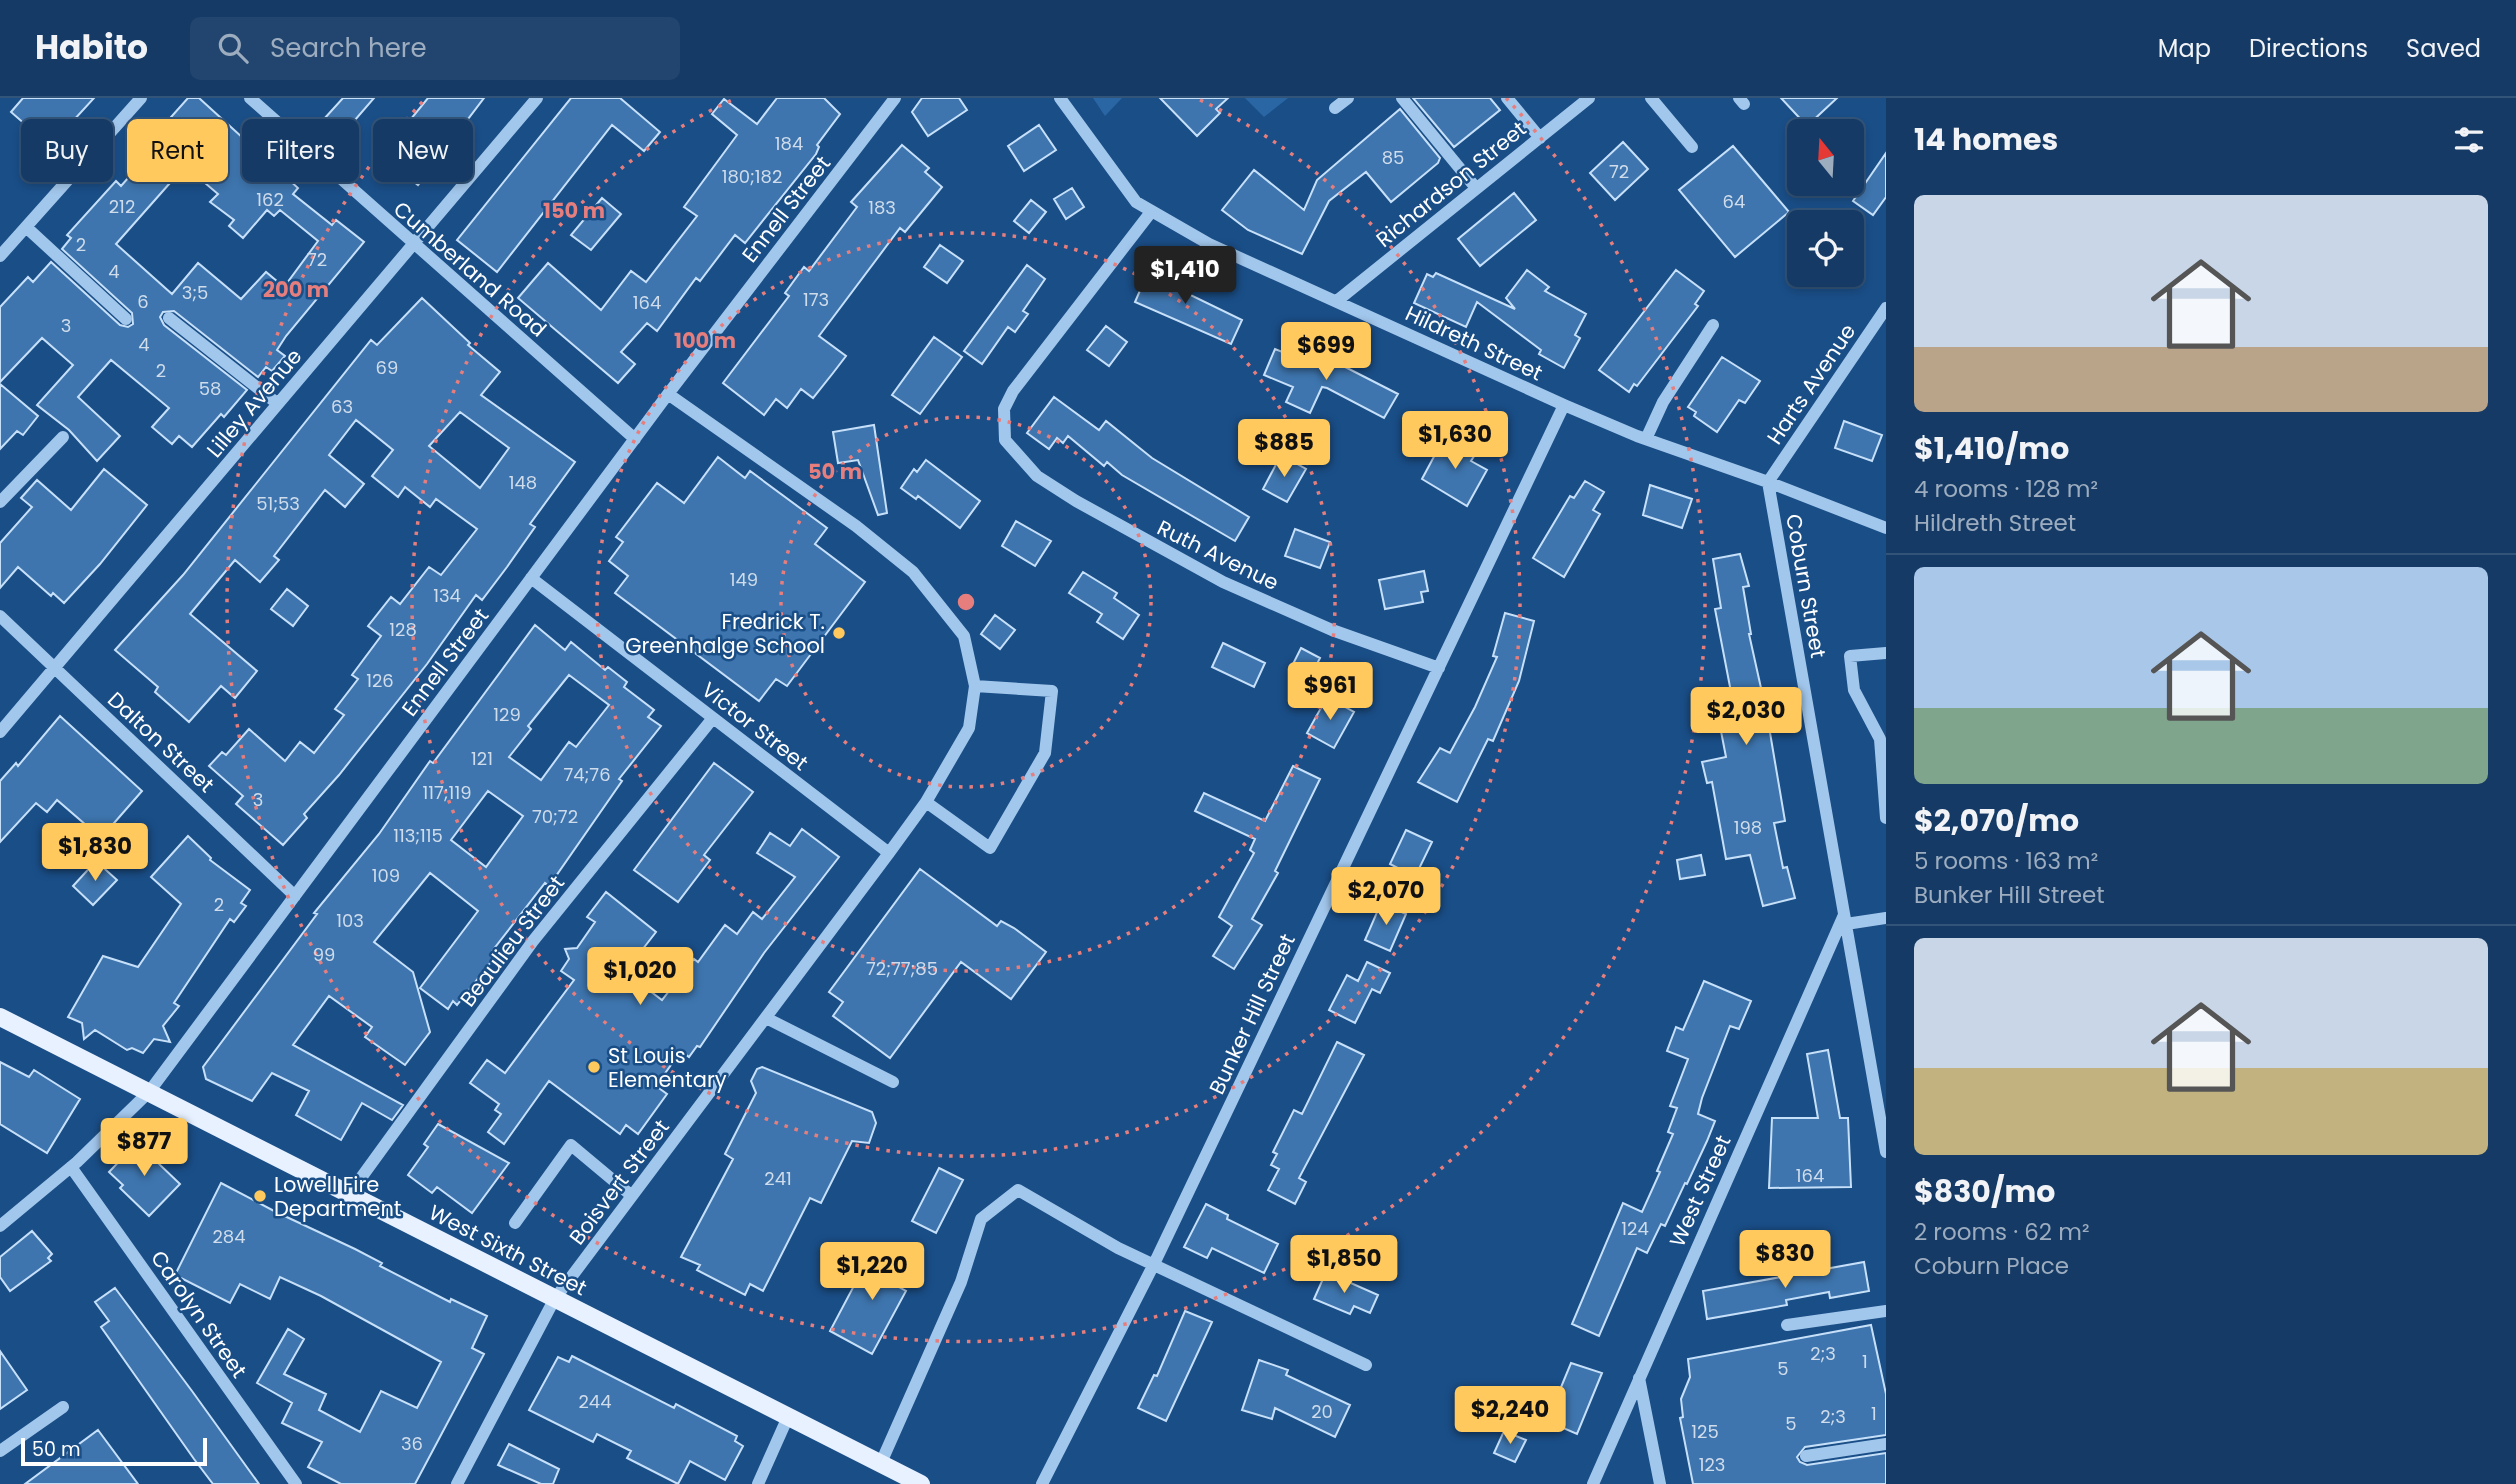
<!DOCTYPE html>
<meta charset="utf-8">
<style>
body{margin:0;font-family:Poppins,sans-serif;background:#21456e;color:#f1f3f6;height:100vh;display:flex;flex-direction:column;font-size:26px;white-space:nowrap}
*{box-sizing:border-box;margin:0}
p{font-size:23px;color:#9dadbf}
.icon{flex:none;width:38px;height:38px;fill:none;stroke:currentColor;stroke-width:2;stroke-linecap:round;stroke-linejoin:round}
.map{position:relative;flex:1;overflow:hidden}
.drawer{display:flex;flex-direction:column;background:#143a65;width:630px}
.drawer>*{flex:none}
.banner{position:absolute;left:21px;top:21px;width:665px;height:63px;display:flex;gap:14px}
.needle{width:46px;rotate:342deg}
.fabs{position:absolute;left:1787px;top:21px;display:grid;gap:14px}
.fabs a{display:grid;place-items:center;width:77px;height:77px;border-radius:10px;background:#143a65;box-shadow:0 4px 10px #0003,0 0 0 2px #335479;font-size:35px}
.scale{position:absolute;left:21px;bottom:18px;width:186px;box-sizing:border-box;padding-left:7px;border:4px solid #fff;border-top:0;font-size:19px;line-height:24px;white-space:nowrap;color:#fff;-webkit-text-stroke:5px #1a4e87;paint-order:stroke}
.price{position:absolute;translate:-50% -60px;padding:0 16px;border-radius:7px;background:#ffc95d;color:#111;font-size:23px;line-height:46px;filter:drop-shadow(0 2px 4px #0008)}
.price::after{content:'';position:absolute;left:50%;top:42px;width:21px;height:16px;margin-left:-10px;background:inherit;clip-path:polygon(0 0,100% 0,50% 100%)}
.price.selected{background:#222;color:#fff}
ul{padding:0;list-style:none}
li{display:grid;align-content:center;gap:14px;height:371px;padding:0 28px}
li+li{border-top:2px solid #335479}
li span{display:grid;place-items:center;height:217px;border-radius:10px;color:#555}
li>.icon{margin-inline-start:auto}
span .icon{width:126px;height:126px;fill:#fffc;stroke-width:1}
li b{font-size:30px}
h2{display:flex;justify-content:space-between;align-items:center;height:84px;padding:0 28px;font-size:30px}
.tag{padding:0 24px;border-radius:10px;background:#143a65;box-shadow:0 4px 10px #0003,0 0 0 2px #335479;font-size:24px;line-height:63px}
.tag.selected{background:#ffc95d;color:#111}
header{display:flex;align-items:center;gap:42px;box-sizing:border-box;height:98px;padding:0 35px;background:#143a65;border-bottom:2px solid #335479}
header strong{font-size:33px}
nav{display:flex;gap:38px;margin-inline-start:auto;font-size:24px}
.search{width:490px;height:63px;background:#21456e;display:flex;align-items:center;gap:18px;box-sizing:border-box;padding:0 24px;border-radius:10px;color:#9dadbf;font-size:26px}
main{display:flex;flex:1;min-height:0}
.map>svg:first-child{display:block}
.green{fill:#2a66a4}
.building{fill:#3e75ae;stroke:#c7e0f9;stroke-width:2;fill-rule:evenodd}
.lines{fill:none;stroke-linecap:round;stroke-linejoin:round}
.minor{stroke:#a2c7ec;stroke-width:12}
.major{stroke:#e7f1ff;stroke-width:18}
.ring{fill:none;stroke:#e67e7e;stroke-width:3.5;stroke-dasharray:3.5 7}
.poi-dot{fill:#ffc95d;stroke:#1a4e87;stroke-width:2.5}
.labels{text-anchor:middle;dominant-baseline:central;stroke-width:5;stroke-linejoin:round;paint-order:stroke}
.number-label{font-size:18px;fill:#cfdceb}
.street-label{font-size:21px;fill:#fff;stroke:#1a4e87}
.poi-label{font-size:21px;fill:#fff;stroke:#1a4e87;text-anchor:start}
.centre{fill:#e67e7e;stroke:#1a4e87;stroke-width:3.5}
.ring-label{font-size:21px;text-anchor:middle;font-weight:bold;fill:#e67e7e;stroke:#1a4e87;stroke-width:5;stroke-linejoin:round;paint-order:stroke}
</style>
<header>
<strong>Habito</strong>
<div class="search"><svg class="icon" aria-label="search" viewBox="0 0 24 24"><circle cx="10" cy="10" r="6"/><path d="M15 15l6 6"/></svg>Search here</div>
<nav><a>Map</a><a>Directions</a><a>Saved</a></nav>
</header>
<main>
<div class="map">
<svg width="1886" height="1386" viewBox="0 0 1886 1386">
<rect width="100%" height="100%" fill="#1a4e87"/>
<path class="green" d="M1093,0H1122L1105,18Z
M1245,0H1288L1264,19Z"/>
<path class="building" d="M23,0H94L50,48L11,14Z
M188,0H199L298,90L293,96L332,127L336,122L364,144L286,238L277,252L285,258L272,273L266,269L258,279L174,213L163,214L160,219L164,227L247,292L224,319L221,316L192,349L179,338L172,346L152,329L169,310L111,262L78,299L120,338L97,363L69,332L37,307L73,267L42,240L0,284V209L28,179L33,184L51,164L120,227L128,229L133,226L132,215L62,151L71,140L67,137L116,83L121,88L161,43L155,37ZM185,68L218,96L210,104L234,122L229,128L243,140L267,112L274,118L280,112L318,143L284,189L266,174L241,201L198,165L172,196L116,146Z
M343,0H374L342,37L324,21Z
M428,0H484L418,87L385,61L401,41L397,38Z
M571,0H620L660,34L644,53L612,27L497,174L457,142Z
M777,0H824L840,16L817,47L819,49L816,56L745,145L735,137L700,183L696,180L657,233L647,225L621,254L635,266L618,285L518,200L548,165L601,212L631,173L646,184L697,118L684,109L737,37L712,16L724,1L757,26Z
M922,0H959L967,12L928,38L912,14Z
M1160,0H1228L1216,11L1220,15L1197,38Z
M1413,0H1490L1500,12L1454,49Z
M1781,0H1837L1807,28Z
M1400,11L1440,60L1438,65L1391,104L1366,74L1329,103L1302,156L1248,132L1222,112L1254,72L1304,112L1317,82Z
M1039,27L1056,52L1024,73L1008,48Z
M1623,44L1648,71L1615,102L1590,75Z
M902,47L929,70L925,74L942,89L905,134L900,130L819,238L846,258L833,275L813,300L801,291L787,310L776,301L764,317L723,285L789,198L785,195L804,169L809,173L857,109L851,104Z
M1733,48L1789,114L1735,159L1679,92Z
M1886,55V99L1873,117L1853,103Z
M1072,90L1084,109L1066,121L1054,101Z
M1514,95L1536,122L1480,168L1458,141Z
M602,100L621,116L591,152L571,137Z
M1031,102L1046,114L1029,135L1014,123Z
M940,147L963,163L947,185L924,169Z
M1152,165L1179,176L1174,189L1242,222L1231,246L1135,204Z
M1027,167L1045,181L1023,213L1028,216L1015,234L1008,229L982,266L964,253Z
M1527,172L1549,189L1545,193L1586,216L1575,237L1580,240L1564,270L1539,256L1541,252L1477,204L1466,229L1414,205L1427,176L1433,179L1436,175L1515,211L1506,200Z
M1676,172L1704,193L1695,206L1698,208L1637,288L1634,286L1629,294L1599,272Z
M422,200L470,245L468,247L500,274L481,297L575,364L530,426L535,429L507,469L482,502L476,497L427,566L339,677L304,716L307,720L283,747L236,706L243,698L209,668L222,654L226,657L249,631L285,663L300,644L314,655L344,617L335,611L358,581L352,577L381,538L368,528L391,499L400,506L429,469L441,477L477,431L436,401L430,409L405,389L398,399L372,378L393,352L356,322L329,357L364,386L345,409L325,392L274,458L279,462L260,484L235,462L190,516L257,573L235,600L221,588L189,624L155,594L158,589L115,552L183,477L371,242L377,247ZM460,314L509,350L480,390L429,348Z
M1106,228L1127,244L1109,268L1087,252Z
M934,239L962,259L920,316L892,297Z
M1306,249L1398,296L1384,320L1327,290L1322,289L1310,315L1286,304L1293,289L1264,277L1275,251L1300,261Z
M1722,259L1760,283L1745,305L1739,302L1717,334L1694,318L1696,314L1688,309Z
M0,286L38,318L23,337L17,333L0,351Z
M1054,299L1099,332L1106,323L1152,360L1249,419L1235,443L1122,377L1107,364L1104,368L1068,338L1063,345L1057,340L1049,351L1027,335Z
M1844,323L1882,337L1872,363L1835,350Z
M874,327L887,415L878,417L858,362L838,365L833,334Z
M1445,338L1476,355L1471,363L1487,372L1467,408L1422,381Z
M1281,357L1306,371L1287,404L1263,391Z
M718,359L745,380L750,373L827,430L815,446L865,484L787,588L776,581L759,603L615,495L628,478L609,463L623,444L616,439L657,385L684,405Z
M926,362L980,403L960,430L918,398L916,401L901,390L914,371L917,374Z
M104,371L147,407L100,466L64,505L53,495L51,498L18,469L0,490V445L32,409L21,400L37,382L71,412Z
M1585,383L1604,394L1593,412L1600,416L1564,479L1533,460L1570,398L1574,400Z
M1650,387L1692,401L1682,430L1643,417Z
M1016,423L1051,443L1035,468L1002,448Z
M1295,431L1330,444L1320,470L1285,458Z
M1740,456L1749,488L1743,489L1751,536H1749L1763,599L1767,598L1771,616L1767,617L1785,723L1774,725L1783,770L1787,769L1795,800L1763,808L1750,757L1726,761L1712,684L1707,685L1702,664L1726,659L1714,597L1731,594L1715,511L1721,510L1713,461Z
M1424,473L1428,493L1421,494L1423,504L1385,511L1379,482Z
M1083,474L1117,495L1114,500L1139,517L1123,541L1097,524L1102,516L1069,495Z
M287,491L308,508L293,528L271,511Z
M1505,515L1534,523L1519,583L1493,643L1488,641L1457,704L1418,684L1440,650L1450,655L1475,609L1497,559L1493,558Z
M995,517L1015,532L1000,551L981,536Z
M535,527L565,552L571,544L605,572L608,569L627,584L624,589L654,612L648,619L661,628L619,681L622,683L549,788L545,785L493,852L498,855L457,907L453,903L448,911L420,890L478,813L430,775L374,844L413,874L430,934L405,967L365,939L372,929L329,898L293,947L403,1007L392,1022L362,1005L341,1042L296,1017L309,993L272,975L252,1003L206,981L203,969L317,816L314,815L379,736L430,663L433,665ZM569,577L609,607L576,649L569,644L541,682L509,659L531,631L528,628ZM488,693L523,718L486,769L451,742Z
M1223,545L1265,565L1254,589L1212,569Z
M1301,550L1320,560L1311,578L1292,568Z
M1327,599L1354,614L1334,650L1307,635Z
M60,618L142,693L101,740L57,702L47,714L36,705L0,744V683L16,665L18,668Z
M714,665L753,694L704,757L710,762L678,804L634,772Z
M1293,668L1320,681L1275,773L1278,775L1252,821L1262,827L1234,871L1213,858L1232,828L1219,819L1254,755L1250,752L1255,741L1195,713L1204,695L1265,723Z
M802,731L839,759L764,855L700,949L697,948L689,959L681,953L656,988L667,996L638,1036L626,1027L620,1036L549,983L504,1046L488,1034L501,1016L495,1012L499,1006L470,985L487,962L505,975L574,882L561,873L569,861L565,851L577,850L595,824L587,819L606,794L656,834L625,874L662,902L694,861L698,864L725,827L737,836L753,814L762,821L795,779L757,755L770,735L790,748Z
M1406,732L1432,744L1415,779L1390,766Z
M188,738L211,760L210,762L250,792L241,805L246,808L234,824L230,821L174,905L179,908L163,928L170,944L154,941L143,955L132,950L127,952L95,932L84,941L82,925L68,919L103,858L138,869L181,806L151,779Z
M1701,757L1705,777L1680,781L1677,762Z
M96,763L117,782L93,807L73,788Z
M920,771L997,828L1001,823L1014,830L1046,854L1011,901L961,864L890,960L833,918L843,904L829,894Z
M1381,805L1406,816L1390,853L1365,842Z
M1367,864L1390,875L1380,895L1372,891L1355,925L1329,912L1347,877L1358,883Z
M1704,883L1751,903L1739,931L1730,928L1702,1000L1698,1016L1715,1023L1707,1043L1687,1086L1685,1085L1665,1128L1661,1126L1647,1155L1637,1150L1599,1238L1572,1226L1623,1105L1642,1114L1660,1074L1657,1073L1673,1036L1668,1034L1677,1010L1670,1008L1688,961L1667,953L1676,929L1683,932Z
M1337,944L1364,957L1299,1080L1306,1084L1295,1106L1268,1092L1279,1071L1271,1067L1277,1056L1273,1054L1294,1012L1302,1016Z
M1828,952L1840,1020H1848L1851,1089L1769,1090L1772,1020H1818L1807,956Z
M0,964L29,979L34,972L80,1001L47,1055L0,1026Z
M762,969L872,1014L876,1025L869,1045L852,1043L821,1105L810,1100L763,1193L750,1186L745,1197L697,1172L700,1167L681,1159L733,1061L725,1056L756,995L751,983L757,971Z
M438,1026L509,1065L472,1115L437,1089L432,1095L408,1077L428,1049L424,1046Z
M145,1044L162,1061L158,1065L180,1086L149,1118L120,1090L123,1087L109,1074L133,1049L136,1053Z
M939,1070L963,1082L936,1135L912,1123Z
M221,1085L276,1114L355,1151L382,1165L380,1168L450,1204L451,1201L487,1218L472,1250L484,1256L415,1386H341L308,1369L322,1344L282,1325L292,1305L257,1285L288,1231L304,1241L284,1276L326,1296L319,1312L360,1334L381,1293L417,1310L441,1264L321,1198L280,1179L270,1201L240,1186L230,1205L175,1177Z
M1206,1106L1228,1117L1227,1121L1278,1146L1264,1175L1212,1150L1207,1160L1184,1149Z
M32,1133L52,1156L48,1160L51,1163L10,1193L0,1179V1159Z
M874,1150L909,1170L899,1189L906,1193L872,1256L830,1233Z
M1864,1164L1869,1193L1830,1200L1829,1194L1786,1202L1787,1207L1707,1221L1703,1193Z
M1326,1174L1378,1197L1370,1215L1354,1208L1350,1216L1314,1201Z
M115,1190L192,1293L259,1386H213L194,1361L101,1229L109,1223L95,1204Z
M1185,1213L1212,1224L1166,1323L1138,1310L1154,1277L1157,1278Z
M1871,1227L1886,1296V1337L1805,1349L1797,1359L1800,1364L1807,1367L1886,1355V1386H1693L1680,1320L1683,1319L1681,1301L1690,1279L1688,1261Z
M0,1253L27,1292L0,1311Z
M572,1258L674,1310L676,1306L737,1338L735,1343L743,1348L725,1382L690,1363L678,1386L627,1360L631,1353L597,1336L593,1344L529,1312L558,1259L569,1264Z
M1259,1262L1288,1272L1286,1277L1350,1307L1335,1339L1275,1310L1272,1321L1242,1312Z
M1571,1265L1602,1275L1577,1336L1547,1323Z
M98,1332L138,1386H25Z
M1504,1333L1526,1342L1515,1364L1494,1355Z
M509,1346L559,1371L553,1386H541L498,1367Z"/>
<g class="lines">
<path class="minor" d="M250,0L635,341
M1060,0L1136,104L1209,146L1564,307L1637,338L1768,384L1886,430
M1402,0L1476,90
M1507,0L1540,40
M1651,0L1692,49
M1739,0L1744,6
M1335,10L1348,0
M1151,114L1013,293L1004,311L1005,342L1037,378L1076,403L1223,484L1332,532L1439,570
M26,129L126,221
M0,158L141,0
M1338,202L1589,0
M1886,210L1768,384L1886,1054
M169,220L278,306
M1646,341L1663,304L1713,227
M0,404L63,339
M531,480L889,755
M0,518L295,798
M1886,555L1850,558L1854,592L1880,641L1886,720
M0,634L537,0
M926,704L990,750L1045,655L1052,593L975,588
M1846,826L1886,820
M766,920L893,984
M71,1069L296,1386
M350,1095L533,843L713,620
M515,1125L571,1047L632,1098
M0,1128L77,1064L149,994L668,296L895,0
M1787,1227L1886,1213
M1639,1280L1660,1386
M0,1353L63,1309
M1806,1358L1886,1346
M880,1367L961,1184L981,1121L1018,1092L1118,1150L1366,1267
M457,1386L554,1202L889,755L926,704L969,630L975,588L964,538L913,474L856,428L668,296
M758,1386L787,1321
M1042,1386L1154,1166L1564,307
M1593,1386L1844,817"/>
<path class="major" d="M0,919L921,1386"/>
</g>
<g class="ring">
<circle cx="966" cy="504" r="185"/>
<circle cx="966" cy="504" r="369"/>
<path d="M1200 2A554 554 0 1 1 732 2"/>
<path d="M1506 0A739 739 0 1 1 426 0"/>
</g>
<g class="poi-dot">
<circle cx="839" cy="535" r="7"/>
<circle cx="594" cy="969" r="7"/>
<circle cx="260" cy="1098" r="7"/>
</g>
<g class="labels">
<g class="number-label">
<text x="789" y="45">184</text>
<text x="1393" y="59">85</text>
<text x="1619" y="73">72</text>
<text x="752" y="78">180;182</text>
<text x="270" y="101">162</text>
<text x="1734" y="103">64</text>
<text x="122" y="108">212</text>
<text x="882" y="109">183</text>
<text x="81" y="146">2</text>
<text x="317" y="161">72</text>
<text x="114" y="173">4</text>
<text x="195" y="194">3;5</text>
<text x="816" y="201">173</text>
<text x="143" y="203">6</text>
<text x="647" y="204">164</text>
<text x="66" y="227">3</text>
<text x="144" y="246">4</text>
<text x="387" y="269">69</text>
<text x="161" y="272">2</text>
<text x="210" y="290">58</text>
<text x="342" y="308">63</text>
<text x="523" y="384">148</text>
<text x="278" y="405">51;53</text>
<text x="744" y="481">149</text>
<text x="447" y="497">134</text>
<text x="403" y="531">128</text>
<text x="380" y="582">126</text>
<text x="507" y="616">129</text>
<text x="482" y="660">121</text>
<text x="587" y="676">74;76</text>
<text x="447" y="694">117;119</text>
<text x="258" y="701">3</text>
<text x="555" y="718">70;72</text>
<text x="1748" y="729">198</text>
<text x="418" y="737">113;115</text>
<text x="386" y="777">109</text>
<text x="219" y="806">2</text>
<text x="350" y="822">103</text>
<text x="324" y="856">99</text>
<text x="902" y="870">72;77;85</text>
<text x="1810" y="1077">164</text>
<text x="778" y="1080">241</text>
<text x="1635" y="1130">124</text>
<text x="229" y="1138">284</text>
<text x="1823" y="1255">2;3</text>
<text x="1865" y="1263">1</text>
<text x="1783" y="1270">5</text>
<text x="595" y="1303">244</text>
<text x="1322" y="1313">20</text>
<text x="1874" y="1315">1</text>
<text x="1833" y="1318">2;3</text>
<text x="1791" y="1325">5</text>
<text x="1705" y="1333">125</text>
<text x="412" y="1345">36</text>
<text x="1712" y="1366">123</text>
</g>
<g class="street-label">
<text transform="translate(1451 86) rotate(-39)">Richardson Street</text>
<text transform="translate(786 111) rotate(-52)">Ennell Street</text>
<text transform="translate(470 171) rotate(41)">Cumberland Road</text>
<text transform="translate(1474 245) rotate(25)">Hildreth Street</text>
<text transform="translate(1811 286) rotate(-56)">Harts Avenue</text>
<text transform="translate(254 305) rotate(-50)">Lilley Avenue</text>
<text transform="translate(1218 457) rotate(26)">Ruth Avenue</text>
<text transform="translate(1806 488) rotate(80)">Coburn Street</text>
<text transform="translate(445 564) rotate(-53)">Ennell Street</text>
<text transform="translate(755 628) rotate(38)">Victor Street</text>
<text transform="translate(161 644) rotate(43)">Dalton Street</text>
<text transform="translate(512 843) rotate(-53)">Beaulieu Street</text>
<text transform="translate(1252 916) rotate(-65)">Bunker Hill Street</text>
<text transform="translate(619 1084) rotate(-53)">Boisvert Street</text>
<text transform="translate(1700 1093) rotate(-66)">West Street</text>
<text transform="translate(508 1152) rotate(27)">West Sixth Street</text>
<text transform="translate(199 1216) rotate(55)">Carolyn Street</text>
</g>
<g class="poi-label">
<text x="825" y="523" text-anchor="end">Fredrick T.<tspan x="825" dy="24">Greenhalge School</tspan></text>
<text x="608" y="957">St Louis<tspan x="608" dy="24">Elementary</tspan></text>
<text x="274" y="1086">Lowell Fire<tspan x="274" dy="24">Department</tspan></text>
</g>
</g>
<circle cx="966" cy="504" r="10" class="centre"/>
<g class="ring-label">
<text x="574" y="120">150 m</text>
<text x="296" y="199">200 m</text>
<text x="705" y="250">100 m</text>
<text x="835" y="381">50 m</text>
</g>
</svg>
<div class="fabs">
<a><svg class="needle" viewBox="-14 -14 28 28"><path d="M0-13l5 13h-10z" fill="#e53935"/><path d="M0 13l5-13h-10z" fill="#9dadbf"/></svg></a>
<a><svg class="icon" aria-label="locate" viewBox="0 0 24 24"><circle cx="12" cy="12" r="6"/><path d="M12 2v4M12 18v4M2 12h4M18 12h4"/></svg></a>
</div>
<div class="scale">50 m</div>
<b class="price selected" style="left:1185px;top:208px">$1,410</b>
<b class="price" style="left:1326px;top:284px">$699</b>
<b class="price" style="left:1455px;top:373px">$1,630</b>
<b class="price" style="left:1284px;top:381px">$885</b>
<b class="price" style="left:1330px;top:624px">$961</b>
<b class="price" style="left:1746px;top:649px">$2,030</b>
<b class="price" style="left:95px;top:785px">$1,830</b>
<b class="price" style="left:1386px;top:829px">$2,070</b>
<b class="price" style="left:640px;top:909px">$1,020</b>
<b class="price" style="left:144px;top:1080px">$877</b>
<b class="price" style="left:1785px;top:1192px">$830</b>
<b class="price" style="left:1344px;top:1197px">$1,850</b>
<b class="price" style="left:872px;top:1204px">$1,220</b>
<b class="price" style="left:1510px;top:1348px">$2,240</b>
<div class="banner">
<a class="tag">Buy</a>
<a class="tag selected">Rent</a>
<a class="tag">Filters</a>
<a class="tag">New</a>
</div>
</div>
<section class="drawer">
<h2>14 homes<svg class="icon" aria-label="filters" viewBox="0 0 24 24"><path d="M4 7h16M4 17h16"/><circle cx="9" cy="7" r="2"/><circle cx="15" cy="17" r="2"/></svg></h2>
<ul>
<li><span style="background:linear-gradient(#c9d6e8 70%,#b9a48a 0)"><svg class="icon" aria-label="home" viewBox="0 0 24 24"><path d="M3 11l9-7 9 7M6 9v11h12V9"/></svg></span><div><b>$1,410/mo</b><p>4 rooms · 128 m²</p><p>Hildreth Street</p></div></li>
<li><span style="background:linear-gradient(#a9c7e8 65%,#7fa58c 0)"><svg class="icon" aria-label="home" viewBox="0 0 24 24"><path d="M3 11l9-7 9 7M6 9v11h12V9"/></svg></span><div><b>$2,070/mo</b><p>5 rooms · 163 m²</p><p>Bunker Hill Street</p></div></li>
<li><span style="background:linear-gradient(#c9d6e8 60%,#c2b280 0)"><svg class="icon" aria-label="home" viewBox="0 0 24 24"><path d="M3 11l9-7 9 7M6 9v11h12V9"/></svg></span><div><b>$830/mo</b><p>2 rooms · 62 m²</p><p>Coburn Place</p></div></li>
</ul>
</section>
</main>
